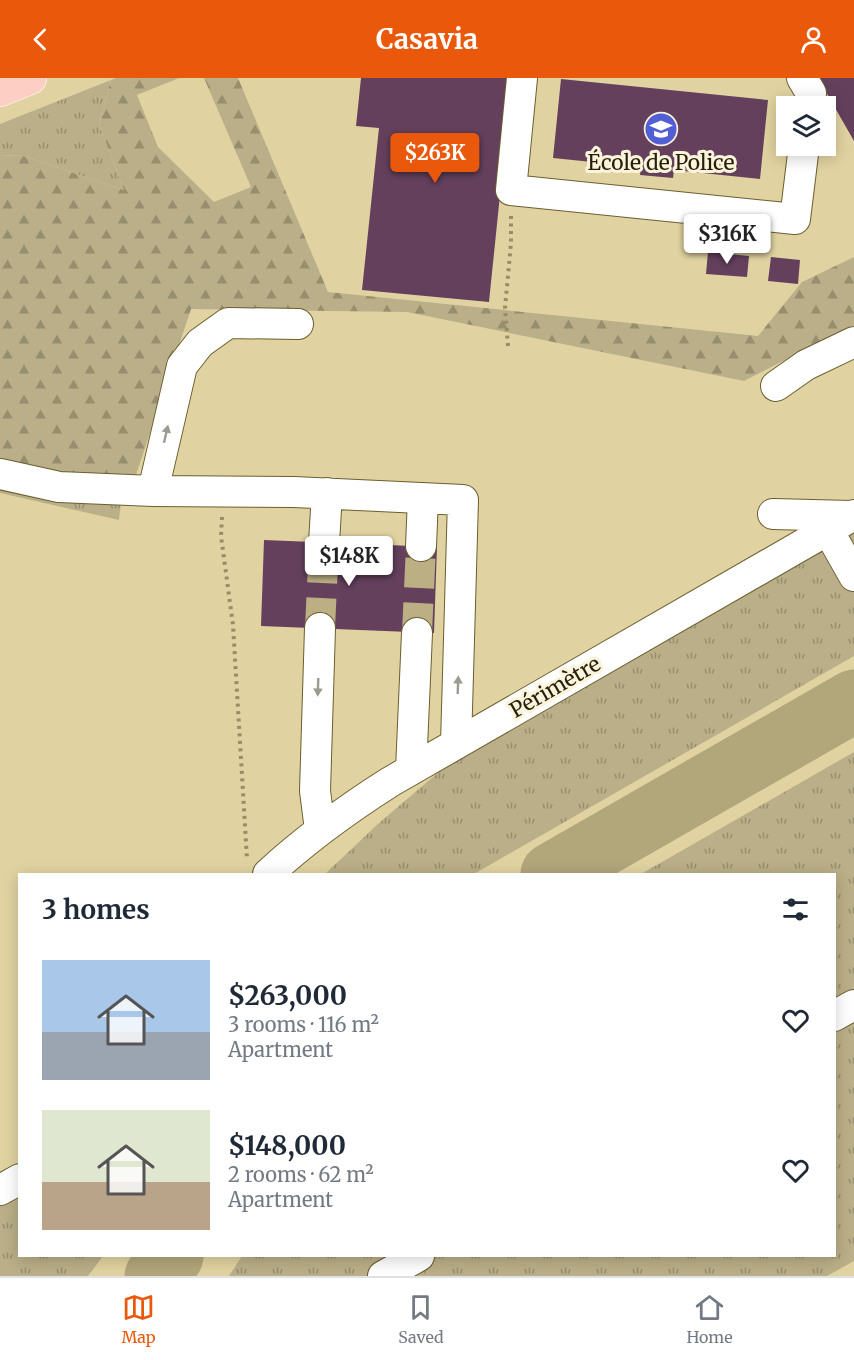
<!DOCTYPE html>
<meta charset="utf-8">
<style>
body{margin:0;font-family:Merriweather,serif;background:#f2f2f3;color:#1f2937;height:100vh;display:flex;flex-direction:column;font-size:22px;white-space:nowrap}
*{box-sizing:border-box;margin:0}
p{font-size:20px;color:#747a83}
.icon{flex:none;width:33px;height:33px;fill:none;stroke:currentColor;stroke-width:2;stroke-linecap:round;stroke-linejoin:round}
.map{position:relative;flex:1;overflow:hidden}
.details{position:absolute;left:18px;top:795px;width:818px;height:384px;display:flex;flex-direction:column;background:#fff;border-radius:0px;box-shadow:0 3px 15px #0003}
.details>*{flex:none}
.tools{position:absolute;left:776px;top:18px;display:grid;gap:12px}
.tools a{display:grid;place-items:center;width:60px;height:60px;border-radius:0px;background:#fff;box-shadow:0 3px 15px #0003;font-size:30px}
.price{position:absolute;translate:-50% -51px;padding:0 14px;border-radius:6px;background:#fff;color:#222;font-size:20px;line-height:39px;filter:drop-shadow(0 2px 3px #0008)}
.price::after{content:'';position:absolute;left:50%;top:36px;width:18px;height:14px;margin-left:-9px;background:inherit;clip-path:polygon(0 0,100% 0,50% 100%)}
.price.on{background:#ea580c;color:#fff}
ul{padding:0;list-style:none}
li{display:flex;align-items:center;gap:18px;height:150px;padding:0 24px}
li span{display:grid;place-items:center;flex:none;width:168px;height:120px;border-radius:0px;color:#555}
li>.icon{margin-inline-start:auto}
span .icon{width:72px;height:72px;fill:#fffc;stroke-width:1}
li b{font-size:26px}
h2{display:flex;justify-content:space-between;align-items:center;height:72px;padding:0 24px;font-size:26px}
header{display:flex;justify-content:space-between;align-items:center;height:78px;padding:0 24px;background:#ea580c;color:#fff;font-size:27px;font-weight:700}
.menu{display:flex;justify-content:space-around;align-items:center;height:84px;border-top:2px solid #e0e1e3;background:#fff;font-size:16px;color:#747a83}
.menu a{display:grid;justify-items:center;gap:3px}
.menu .on{color:#ea580c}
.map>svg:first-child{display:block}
.grass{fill:url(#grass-tufts)}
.forest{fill:url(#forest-firs)}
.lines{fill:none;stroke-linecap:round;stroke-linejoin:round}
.taxiway{stroke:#b2a67b;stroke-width:63}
.building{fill:#64405d}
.minor-tunnel{stroke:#bbaf83;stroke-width:30;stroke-dasharray:30 15;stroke-linecap:butt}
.minor-casing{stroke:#6b5e2f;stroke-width:32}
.major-casing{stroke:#fff;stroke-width:34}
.path{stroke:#978c66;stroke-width:4;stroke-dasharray:3 4.5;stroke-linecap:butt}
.minor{stroke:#fff;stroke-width:30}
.major{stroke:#fdcfc4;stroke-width:33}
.oneway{fill:#9d9a92}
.labels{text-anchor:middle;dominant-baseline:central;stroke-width:6;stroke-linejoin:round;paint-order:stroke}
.poi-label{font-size:21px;fill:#251f0c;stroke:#fbf4db}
.street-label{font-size:21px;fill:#251f0c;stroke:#fbf4db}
</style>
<header><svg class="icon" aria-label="back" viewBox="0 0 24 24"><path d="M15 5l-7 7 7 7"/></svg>Casavia<svg class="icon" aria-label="person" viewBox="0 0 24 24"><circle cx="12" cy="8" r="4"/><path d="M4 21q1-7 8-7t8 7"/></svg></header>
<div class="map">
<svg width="854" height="1198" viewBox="0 0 854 1198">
<defs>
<pattern id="grass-tufts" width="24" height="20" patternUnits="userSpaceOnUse" patternTransform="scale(1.5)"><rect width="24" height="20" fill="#baaf88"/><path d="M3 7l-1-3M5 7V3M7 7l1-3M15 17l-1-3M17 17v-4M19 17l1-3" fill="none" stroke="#978e6e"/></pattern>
<pattern id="forest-firs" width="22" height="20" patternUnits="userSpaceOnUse" patternTransform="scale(1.5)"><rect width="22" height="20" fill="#baaf88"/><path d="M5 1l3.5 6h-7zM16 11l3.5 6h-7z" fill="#978e6e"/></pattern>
</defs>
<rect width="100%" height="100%" fill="#e1d3a1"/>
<path class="grass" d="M111,2L99,46L124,112L20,77L0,78V46Z
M0,407L121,424L119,442L0,415Z
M854,449V578L474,796H325L379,745L461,675Z
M854,674V1183L827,1198H229L242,1178H834V796H641Z
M19,1120L20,1178H103L88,1198H0V1126Z"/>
<path class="forest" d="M116,0H179L137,17L158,69L214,124L251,109L204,0H238L328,214L758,258L802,204L854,179V247L744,303L407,234L191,231L136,397L69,398L0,384V78L20,77L124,112L99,46L111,2Z"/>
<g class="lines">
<path class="taxiway" d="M552,796L854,623
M156,1198L172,1178"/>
</g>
<path class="building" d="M361,0H512L489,224L362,212L379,50L356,48Z
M818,0H854V63Z
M561,1L768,22L760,101L674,92L673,100L640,97L641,89L553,80Z
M708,174L749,178L747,199L706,196Z
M771,179L800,182L798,206L768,203Z
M264,462L437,469L434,555L261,548Z"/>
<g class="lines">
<path class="minor-tunnel" d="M320,550L324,465
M417,555L421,468"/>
<g class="minor-casing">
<path id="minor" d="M522,0L511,112L795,141L804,68
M802,0L811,15L809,28
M776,308L806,287L854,264
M0,396L59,409L153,413L294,414L463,422L456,666
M153,413L182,288L200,265L228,245L298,246
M773,436L851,438
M828,452L854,498
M324,465L327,415
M421,468L423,420
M320,550L315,713L320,752
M411,692L417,555
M268,796C306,761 346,732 390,704L854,437
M834,938L854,927
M0,1112L20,1101
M383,1198L419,1178"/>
</g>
<g class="major-casing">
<path id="major" d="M0,12L30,0"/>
</g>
<path class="path" d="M508,268L505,230L511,165V137
M222,439L221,458L233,547L247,781"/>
<use href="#minor" class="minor"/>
<use href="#major" class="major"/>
</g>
<defs><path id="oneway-solid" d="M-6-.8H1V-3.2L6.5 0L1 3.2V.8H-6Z" transform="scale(1.5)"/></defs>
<g class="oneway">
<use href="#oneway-solid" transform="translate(166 356) rotate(-77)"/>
<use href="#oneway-solid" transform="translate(458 607) rotate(-88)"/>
<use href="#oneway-solid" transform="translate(318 609) rotate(92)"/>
</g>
<defs>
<g id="school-disc" transform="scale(1.725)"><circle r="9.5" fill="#515ed4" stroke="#fbf4db"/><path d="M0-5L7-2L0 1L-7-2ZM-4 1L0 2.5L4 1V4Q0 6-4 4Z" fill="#fff"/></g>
</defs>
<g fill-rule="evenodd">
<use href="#school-disc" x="661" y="51"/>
</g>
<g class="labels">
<g class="poi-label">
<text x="661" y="84">École de Police</text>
</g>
<g class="street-label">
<text transform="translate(555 609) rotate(-30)">Périmètre</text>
</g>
</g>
</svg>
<div class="tools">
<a><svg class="icon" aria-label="layers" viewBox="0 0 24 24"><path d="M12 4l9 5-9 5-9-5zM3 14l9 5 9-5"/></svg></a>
</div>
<b class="price on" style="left:435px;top:106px">$263K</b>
<b class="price" style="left:727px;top:187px">$316K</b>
<b class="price" style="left:349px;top:509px">$148K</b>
<section class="details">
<h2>3 homes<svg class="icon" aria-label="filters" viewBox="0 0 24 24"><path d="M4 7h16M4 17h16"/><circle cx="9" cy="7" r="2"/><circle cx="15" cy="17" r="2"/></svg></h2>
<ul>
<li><span style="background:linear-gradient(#a9c7e8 60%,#9aa5b1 0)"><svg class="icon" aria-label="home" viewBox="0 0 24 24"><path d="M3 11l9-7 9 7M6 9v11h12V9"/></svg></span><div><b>$263,000</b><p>3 rooms · 116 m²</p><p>Apartment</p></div><svg class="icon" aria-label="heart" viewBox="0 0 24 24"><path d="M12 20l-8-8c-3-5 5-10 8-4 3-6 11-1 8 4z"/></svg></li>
<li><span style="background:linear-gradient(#dfe7d0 60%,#b9a48a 0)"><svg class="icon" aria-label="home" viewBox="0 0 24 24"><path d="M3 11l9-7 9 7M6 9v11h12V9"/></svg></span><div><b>$148,000</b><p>2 rooms · 62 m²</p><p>Apartment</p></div><svg class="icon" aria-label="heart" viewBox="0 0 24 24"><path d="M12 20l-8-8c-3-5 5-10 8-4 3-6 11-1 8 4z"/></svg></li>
</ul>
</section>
</div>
<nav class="menu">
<a class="on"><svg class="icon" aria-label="map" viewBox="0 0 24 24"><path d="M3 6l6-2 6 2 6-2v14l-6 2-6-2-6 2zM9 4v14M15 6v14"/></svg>Map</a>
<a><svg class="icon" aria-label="saved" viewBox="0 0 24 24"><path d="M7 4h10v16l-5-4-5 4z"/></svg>Saved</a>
<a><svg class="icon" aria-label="home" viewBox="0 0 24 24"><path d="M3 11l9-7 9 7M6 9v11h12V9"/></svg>Home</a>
</nav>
